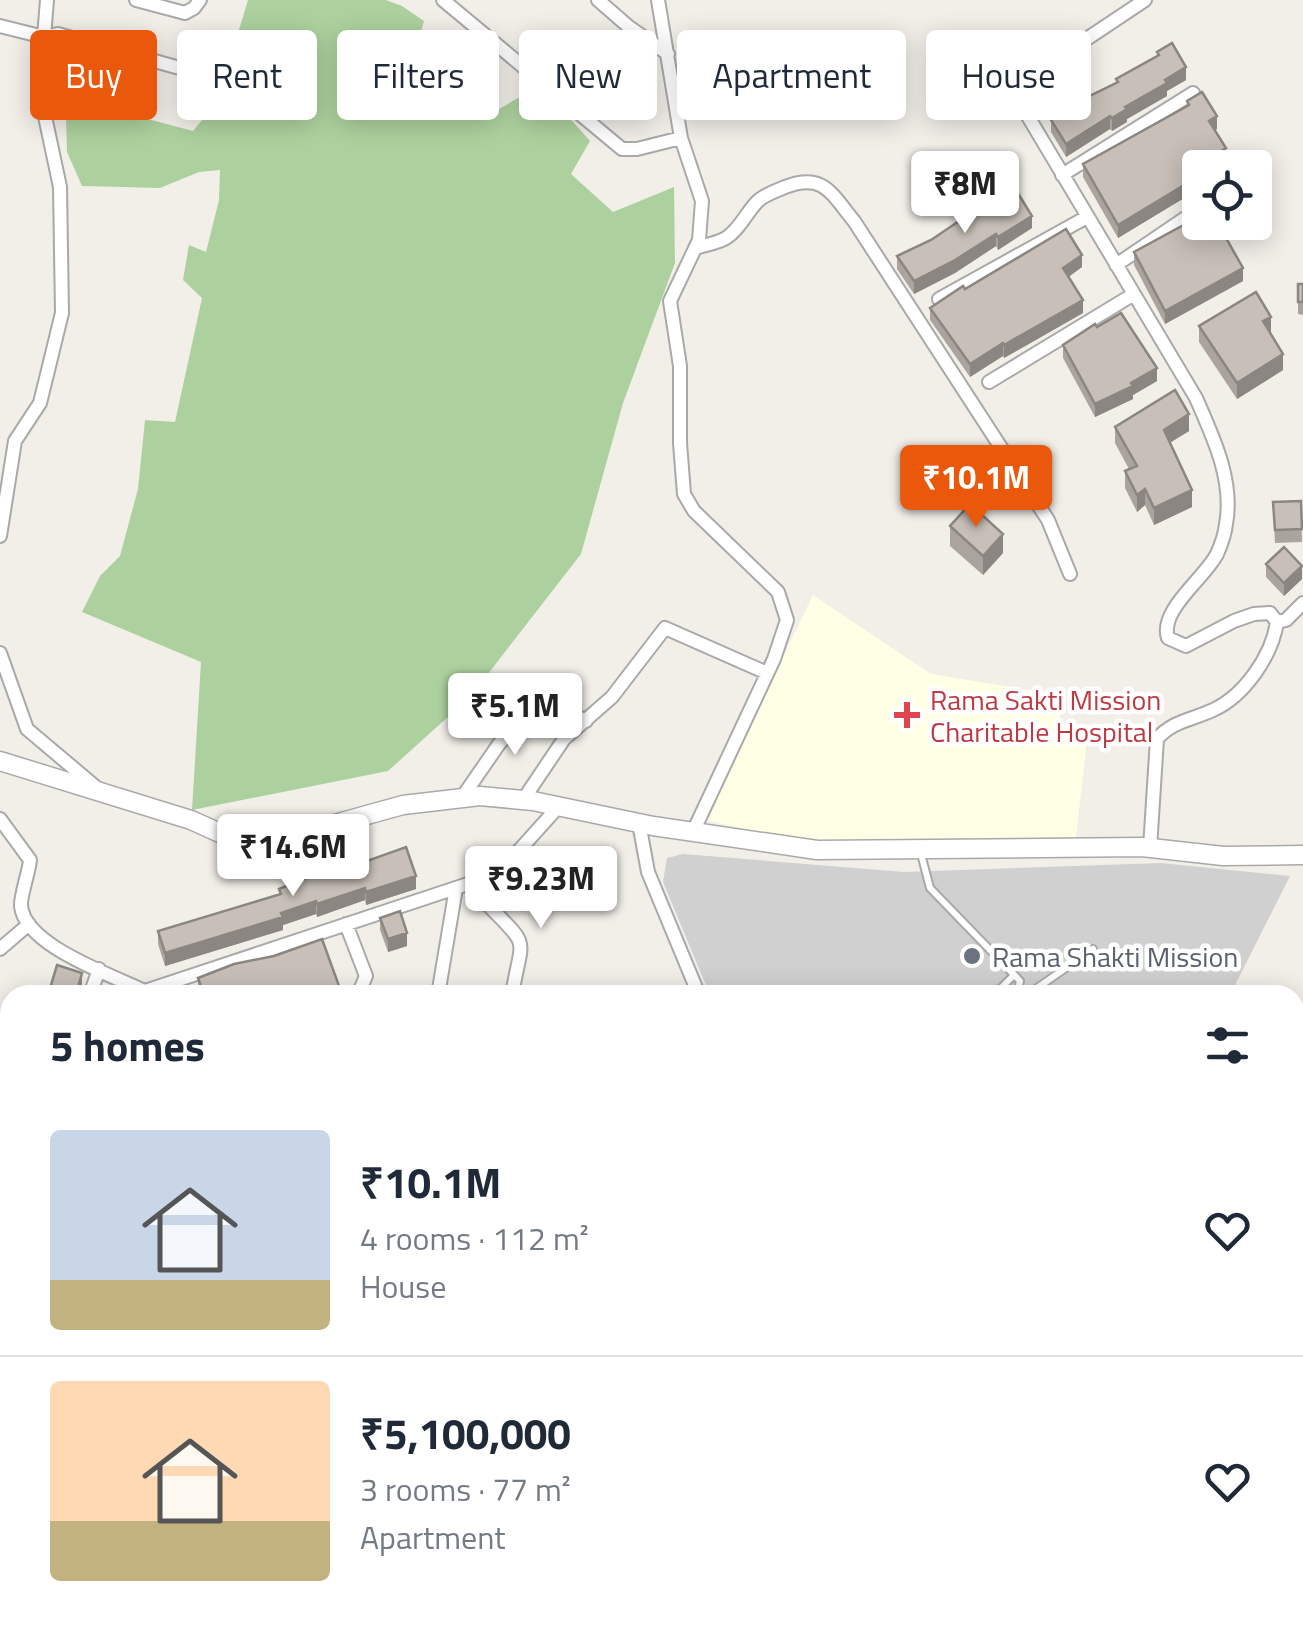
<!DOCTYPE html>
<meta charset="utf-8">
<style>
body{margin:0;font-family:"Titillium Web",sans-serif;background:#f6f6f7;color:#1f2937;height:100vh;display:flex;flex-direction:column;font-size:38px;white-space:nowrap}
*{box-sizing:border-box;margin:0}
p{font-size:32px;color:#747a83}
.icon{flex:none;width:55px;height:55px;fill:none;stroke:currentColor;stroke-width:2;stroke-linecap:round;stroke-linejoin:round}
.map{position:relative;flex:1;overflow:hidden}
.details{position:absolute;left:0px;top:985px;width:1305px;height:642px;display:flex;flex-direction:column;background:#fff;border-radius:30px 30px 0 0;box-shadow:0 5px 25px #0003}
.details>*{flex:none}
.banner{position:absolute;left:30px;top:30px;width:1245px;height:90px;display:flex;gap:20px}
.buttons{position:absolute;left:1182px;top:150px;display:grid;gap:20px}
.buttons a{display:grid;place-items:center;width:90px;height:90px;border-radius:10px;background:#fff;box-shadow:0 5px 25px #0003;font-size:50px}
.price{position:absolute;translate:-50% -85px;padding:0 22px;border-radius:10px;background:#fff;color:#222;font-size:32px;line-height:65px;filter:drop-shadow(0 2px 5px #0008)}
.price::after{content:'';position:absolute;left:50%;top:60px;width:30px;height:22px;margin-left:-15px;background:inherit;clip-path:polygon(0 0,100% 0,50% 100%)}
.price.current{background:#ea580c;color:#fff}
ul{padding:0;list-style:none}
li{display:flex;align-items:center;gap:30px;height:250px;padding:0 50px}
li+li{border-top:2px solid #e0e1e3}
li span{display:grid;place-items:center;flex:none;width:280px;height:200px;border-radius:10px;color:#555}
li>.icon{margin-inline-start:auto}
span .icon{width:120px;height:120px;fill:#fffc;stroke-width:1}
li b{font-size:42px}
h2{display:flex;justify-content:space-between;align-items:center;height:120px;padding:0 50px;font-size:42px}
.chip{padding:0 35px;border-radius:10px;background:#fff;box-shadow:0 5px 25px #0003;font-size:35px;line-height:90px}
.chip.current{background:#ea580c;color:#fff}
.map>svg:first-child{display:block}
.education{fill:#ffffe5}
.religious{fill:#d0d0d0}
.forest{fill:#add19e}
.lines{fill:none;stroke-linecap:round;stroke-linejoin:round}
.service-casing{stroke:#a9a9a9;stroke-width:10}
.minor-casing{stroke:#a9a9a9;stroke-width:16}
.tertiary-casing{stroke:#a9a9a9;stroke-width:21}
.service{stroke:#fff;stroke-width:6}
.minor{stroke:#fff;stroke-width:12}
.tertiary{stroke:#fff;stroke-width:18}
.wall{fill:#aba49e}
.shaded-wall{fill:#8b8681}
.building{fill:#c7bfb8;stroke:#8b8681;stroke-width:2.5}
.health-dot{fill:#e0444e;stroke:#fff;stroke-width:4}
.worship-dot{fill:#6b7280;stroke:#fff;stroke-width:4}
.labels{text-anchor:middle;dominant-baseline:central;stroke-width:9;stroke-linejoin:round;paint-order:stroke}
.health-label{font-size:28px;fill:#be3a42;stroke:#fff;text-anchor:start}
.worship-label{font-size:28px;fill:#5b616d;stroke:#fff;text-anchor:start}
</style>
<div class="map">
<svg width="1303" height="1627" viewBox="0 0 1303 1627">
<rect width="100%" height="100%" fill="#f2efe9"/>
<path class="education" d="M813,595L931,674L1060,695V734L1087,740L1076,837L819,845L704,820Z"/>
<path class="religious" d="M683,854L904,872L1161,863L1290,876L1230,995H710L663,882L667,858Z"/>
<path class="forest" d="M248,0H386L402,6L424,21L415,55L494,112L530,91L566,114L590,141L571,174L613,212L674,187L675,263L623,403L581,554L470,697L388,771L192,810L201,662L82,612L100,576L120,556L138,489L145,420L175,422L202,298L183,280L189,245L206,252L219,200L220,170L199,172L160,188L82,186L67,152L65,82L96,78L129,114L193,131L217,102Z"/>
<g class="lines">
<g class="service-casing">
<path id="service" d="M920,850L930,888L1020,981L1017,995
M986,995L1001,988L1014,975
M1027,995L1093,949"/>
</g>
<g class="minor-casing">
<path id="minor" d="M47,0L44,37L58,34L201,74
M136,0L185,13L194,8L200,0
M443,0L622,149H637L681,138
M598,0L629,27L668,54
M658,0L681,138L702,201L699,240L670,301L680,366V443L684,494L694,511L778,592L787,620L774,659L693,832
M0,26L44,37L43,107L60,187L62,313L40,403L15,441L0,536
M992,56L1196,398C1213,437 1234,480 1226,524C1225,534 1221,545 1217,554C1204,579 1159,610 1168,638L1186,646L1234,621L1254,614L1270,613L1277,622C1272,656 1244,696 1213,710C1192,720 1172,721 1157,739L1150,848
M1019,101L1064,54L1145,0
M1062,175L1193,93
M695,248C705,245 718,243 726,238C740,229 746,213 757,202C763,195 776,191 785,187C823,172 831,193 854,221L1048,520L1070,574
M1116,265L1200,208
M939,299L1087,217
M989,382L1134,294
M1277,622L1286,620L1303,603
M0,653L27,729L97,788
M461,799L499,744L540,697L586,721
M523,800L564,739L612,697L665,628L767,673
M0,819L30,860C29,872 20,897 21,906C25,947 116,976 148,993
M639,823L648,872L699,995
M484,879L486,903C532,950 522,934 512,995
M346,924L366,976L358,995
M0,949L29,924
M145,991L498,874L559,806
M90,995L99,969
M438,995L456,888
M0,1149L10,1154
M1295,1372L1303,1375
M745,1618L752,1627
M512,1627L518,1618
M813,1627L819,1618
M951,1627L957,1618"/>
</g>
<g class="tertiary-casing">
<path id="tertiary" d="M0,761L191,820L231,838L273,841L403,805L480,796L533,801L653,826L817,850L1142,847L1223,856L1303,855"/>
</g>
<use href="#service" class="service"/>
<use href="#minor" class="minor"/>
<use href="#tertiary" class="tertiary"/>
</g>
<path class="wall" d="M1157,52L1186,80L1167,91V96L1127,119V122L1112,131L1110,129L1066,157L1051,132V120L1054,118L1040,94V81L1073,104L1116,83V79L1157,56Z
M1187,101L1217,129L1215,130L1226,161L1215,168H1200L1199,189L1118,238L1083,177V164L1187,106Z
M973,216L1032,228L998,250L996,246L955,273L914,294L897,269V256L931,240Z
M1134,252L1243,281L1165,324L1134,265Z
M1082,267L1068,277L1083,313L1004,358L1003,356L970,377L930,320V308L965,289Z
M1298,284H1303V315L1298,314Z
M1199,326L1283,370L1237,399L1199,342Z
M1097,327L1157,381L1133,395V399L1095,417L1063,358V345Z
M1115,427L1189,431L1170,443L1192,507L1154,525L1145,505L1137,512L1125,488V471L1129,469L1115,443Z
M1301,501L1302,542L1275,543L1273,502Z
M950,526L1003,553L983,575L950,546Z
M1266,564L1302,579L1284,596L1266,577Z
M328,875L416,889L366,905L365,900L317,917L316,914L283,925V930L165,966L158,944V931L279,894V889Z
M380,918L407,946L388,952L380,930Z
M198,978L339,995H199Z"/>
<path class="shaded-wall" d="M1186,67V80L1167,91V96L1127,119V122L1112,131V118L1125,107Z
M1110,116V129L1066,157V144Z
M1217,116V129L1209,134V121Z
M1226,148V161L1215,168H1200L1199,189L1118,238V225L1194,168Z
M1032,216V228L998,250V237Z
M996,234V246L955,273L914,294V281Z
M1082,255V267L1063,281V268Z
M1243,268V281L1165,324V311Z
M1083,300V313L1004,358V345Z
M1271,317V333L1263,321Z
M1003,343V356L970,377V364Z
M1283,354V370L1237,399V383Z
M1157,368V381L1133,395V399L1095,417V404Z
M1189,414V431L1164,446V430Z
M1145,489V505L1137,512V495Z
M1192,490V507L1154,525V508Z
M1003,534V553L983,575V556Z
M1302,566V579L1284,596V583Z
M416,876V889L366,905V892Z
M365,888V900L317,917V904Z
M316,901V914L283,925V930L165,966V953Z
M407,933V946L388,952V939Z
M82,973V986L80,995H76Z
M339,986V995H313Z
M855,1618H863L857,1627H849Z"/>
<path class="building" d="M1172,43L1186,67L1165,80L1167,83L1125,107L1127,109L1112,118L1110,116L1066,144L1051,120L1059,115L1040,81L1053,70L1073,104L1118,82L1116,79L1159,55L1157,52Z
M1202,92L1217,116L1209,121L1226,148L1194,168L1199,176L1118,225L1083,164L1189,105L1187,101Z
M1016,190L1032,216L998,237L996,234L955,260L914,281L897,256L931,240L971,213L973,216Z
M1200,216V222H1217L1243,268L1165,311L1134,252Z
M1066,229L1082,255L1063,268L1083,300L1004,345L1003,343L970,364L930,308L963,286L965,289Z
M1298,284H1303V302H1298Z
M1256,292L1271,317L1263,321L1283,354L1237,383L1199,326Z
M1121,313L1157,368L1131,383L1133,386L1095,404L1063,345L1095,324L1097,327Z
M1175,390L1189,414L1164,430L1192,490L1154,508L1145,489L1137,495L1125,471L1137,466L1115,427Z
M1301,501L1302,529L1275,530L1273,502Z
M970,504L1003,534L983,556L950,526Z
M1284,547L1302,566L1284,583L1266,564Z
M406,847L416,876L366,892L365,888L317,904L316,901L281,913L283,917L165,953L158,931L281,894L279,889L326,870L328,875Z
M400,911L407,933L388,939L380,918Z
M322,939L339,986L313,995H229L228,992L219,995H204L198,978L234,964L274,956Z
M57,965L82,973L76,995H60L49,992Z
M830,1618H855L849,1627H824Z"/>
<path class="health-dot" d="M902 700h10v10h10v10h-10v10h-10v-10h-10v-10h10z"/>
<circle class="worship-dot" cx="972" cy="956" r="10"/>
<g class="labels">
<g class="health-label">
<text x="930" y="699">Rama Sakti Mission<tspan x="930" dy="32">Charitable Hospital</tspan></text>
</g>
<g class="worship-label">
<text x="992" y="956">Rama Shakti Mission</text>
</g>
</g>
</svg>
<div class="buttons">
<a><svg class="icon" aria-label="locate" viewBox="0 0 24 24"><circle cx="12" cy="12" r="6"/><path d="M12 2v4M12 18v4M2 12h4M18 12h4"/></svg></a>
</div>
<b class="price" style="left:965px;top:236px">₹8M</b>
<b class="price current" style="left:976px;top:530px">₹10.1M</b>
<b class="price" style="left:515px;top:758px">₹5.1M</b>
<b class="price" style="left:293px;top:899px">₹14.6M</b>
<b class="price" style="left:541px;top:931px">₹9.23M</b>
<div class="banner">
<a class="chip current">Buy</a>
<a class="chip">Rent</a>
<a class="chip">Filters</a>
<a class="chip">New</a>
<a class="chip">Apartment</a>
<a class="chip">House</a>
</div>
<section class="details">
<h2>5 homes<svg class="icon" aria-label="filters" viewBox="0 0 24 24"><path d="M4 7h16M4 17h16"/><circle cx="9" cy="7" r="2"/><circle cx="15" cy="17" r="2"/></svg></h2>
<ul>
<li><span style="background:linear-gradient(#c9d6e8 75%,#c2b280 0)"><svg class="icon" aria-label="home" viewBox="0 0 24 24"><path d="M3 11l9-7 9 7M6 9v11h12V9"/></svg></span><div><b>₹10.1M</b><p>4 rooms · 112 m²</p><p>House</p></div><svg class="icon" aria-label="heart" viewBox="0 0 24 24"><path d="M12 20l-8-8c-3-5 5-10 8-4 3-6 11-1 8 4z"/></svg></li>
<li><span style="background:linear-gradient(#ffd9b3 70%,#c2b280 0)"><svg class="icon" aria-label="home" viewBox="0 0 24 24"><path d="M3 11l9-7 9 7M6 9v11h12V9"/></svg></span><div><b>₹5,100,000</b><p>3 rooms · 77 m²</p><p>Apartment</p></div><svg class="icon" aria-label="heart" viewBox="0 0 24 24"><path d="M12 20l-8-8c-3-5 5-10 8-4 3-6 11-1 8 4z"/></svg></li>
</ul>
</section>
</div>
